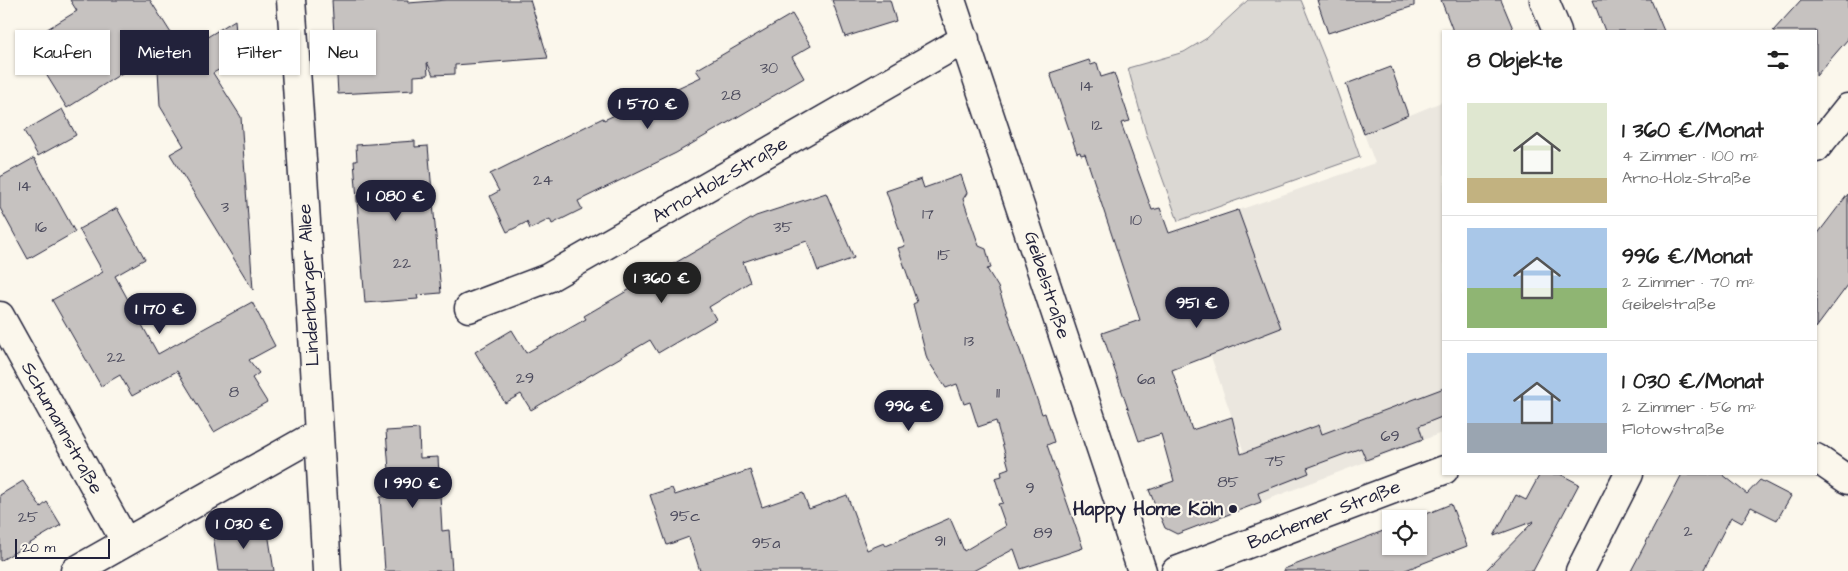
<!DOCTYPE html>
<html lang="de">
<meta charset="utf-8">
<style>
body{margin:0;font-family:"Architects Daughter",sans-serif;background:#f2f2f2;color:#222;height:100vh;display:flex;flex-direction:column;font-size:19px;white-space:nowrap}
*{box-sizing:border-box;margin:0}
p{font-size:16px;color:#767676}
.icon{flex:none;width:28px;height:28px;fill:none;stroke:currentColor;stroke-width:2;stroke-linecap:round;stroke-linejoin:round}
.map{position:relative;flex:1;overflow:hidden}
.panel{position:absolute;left:1442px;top:30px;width:375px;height:445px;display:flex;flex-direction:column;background:#fff;border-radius:0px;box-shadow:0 1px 4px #0004}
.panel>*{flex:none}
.hud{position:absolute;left:15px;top:30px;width:475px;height:45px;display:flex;gap:10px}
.tools{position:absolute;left:1382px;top:510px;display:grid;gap:10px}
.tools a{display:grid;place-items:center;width:45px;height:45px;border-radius:0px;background:#fff;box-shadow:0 1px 4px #0004;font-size:25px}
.scale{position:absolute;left:15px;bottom:12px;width:95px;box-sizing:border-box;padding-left:5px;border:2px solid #22223b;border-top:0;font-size:14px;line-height:18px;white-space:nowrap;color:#22223b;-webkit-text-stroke:4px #fbf7ec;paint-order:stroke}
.price{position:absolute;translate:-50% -42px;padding:0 11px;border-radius:18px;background:#22223b;color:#fff;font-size:16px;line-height:32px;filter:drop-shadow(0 1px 2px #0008)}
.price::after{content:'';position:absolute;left:50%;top:30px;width:15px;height:11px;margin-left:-8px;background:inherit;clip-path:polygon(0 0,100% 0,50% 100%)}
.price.current{background:#222;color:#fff}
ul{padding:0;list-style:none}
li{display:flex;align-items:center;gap:15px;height:125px;padding:0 25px}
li+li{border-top:1px solid #e0e0e0}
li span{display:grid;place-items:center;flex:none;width:140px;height:100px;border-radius:0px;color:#555}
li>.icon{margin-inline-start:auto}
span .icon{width:60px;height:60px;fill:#fffc;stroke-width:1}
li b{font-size:21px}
h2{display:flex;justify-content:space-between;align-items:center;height:60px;padding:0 25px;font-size:21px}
.pill{padding:0 18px;border-radius:0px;background:#fff;box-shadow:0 1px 4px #0004;font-size:18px;line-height:45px}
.pill.current{background:#22223b;color:#fff}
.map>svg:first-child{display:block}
.built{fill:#ebe7df}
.green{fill:#dbd8d3;stroke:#7e7d87}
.building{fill:#c6c2c0;stroke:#22223b}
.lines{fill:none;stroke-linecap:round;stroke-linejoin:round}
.minor-casing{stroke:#22223b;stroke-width:31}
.major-casing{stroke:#22223b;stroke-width:31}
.minor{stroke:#fbf7ec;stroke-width:28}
.major{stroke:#fbf7ec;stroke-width:28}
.poi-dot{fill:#22223b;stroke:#fbf7ec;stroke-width:2}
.labels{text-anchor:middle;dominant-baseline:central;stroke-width:4.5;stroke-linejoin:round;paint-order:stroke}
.number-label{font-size:16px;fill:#4b4a5c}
.street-label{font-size:19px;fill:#22223b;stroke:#fbf7ec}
.poi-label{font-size:19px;font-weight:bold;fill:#22223b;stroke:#fbf7ec;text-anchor:end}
</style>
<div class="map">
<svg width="1848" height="571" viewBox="0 0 1848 571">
<rect width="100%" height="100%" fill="#fbf7ec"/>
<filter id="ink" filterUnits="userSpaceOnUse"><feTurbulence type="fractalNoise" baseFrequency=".02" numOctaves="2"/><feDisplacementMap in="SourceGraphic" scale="10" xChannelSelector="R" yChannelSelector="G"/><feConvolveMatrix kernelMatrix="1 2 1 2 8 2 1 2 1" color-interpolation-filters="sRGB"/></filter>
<g filter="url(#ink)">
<path class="built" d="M1444,101V432L1261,502L1169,234L1375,163L1364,134Z"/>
<path class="green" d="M1248,0H1301L1329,69L1360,157L1178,221L1146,133L1128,68L1184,52L1207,38Z"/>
<path class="building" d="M70,0H150L183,52L235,20L238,60L213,73L241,117L253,290L170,154L184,146L160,106L157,51L67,108L26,42L77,11Z
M332,0H408V3L447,0H530L548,58L455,65V74L433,75L427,62L428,75L414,76V90L338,94L336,59H332L331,35H334Z
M832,0H890L896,21L845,37Z
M1317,0H1414V6L1328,33Z
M1441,0H1501L1514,31H1453Z
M1593,0H1651L1664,31H1605Z
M1801,0H1848V39L1816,76V31H1773Z
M792,14L811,46L792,57L804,78L676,153L578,201L582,209L552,224L550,219L530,229L527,222L507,232L490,196L499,191L490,174L603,118L604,120L632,107L633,109L701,77L696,70Z
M1089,60L1091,65L1097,63L1101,77L1114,73L1130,121L1121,123L1152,210L1160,208L1169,233L1238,210L1281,328L1172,370L1192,430L1232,417L1241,454L1319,425L1322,434L1444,388V416L1419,426L1423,439L1366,460L1361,448L1307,468L1309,473L1258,493L1261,502L1177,534L1165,528L1149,490L1174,481L1161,434L1139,441L1102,333L1140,320L1085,154L1081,155L1080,152L1077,153L1050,73Z
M1391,67L1408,115L1364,134L1346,84Z
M62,109L76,135L38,156L24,131Z
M415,141V147L428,146L441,293L417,295L418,299L365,303L354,161H357L356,145Z
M34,158L75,232L28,259L0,208V177Z
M961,175L967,193L963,199L979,246L986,249L991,268L987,269L998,287L1042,414L1045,413L1054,442L1047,445L1083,548L1021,569L1014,549L973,571H700L689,537L667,545L650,495L672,488L675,495L750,470L762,507L803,493L809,509L847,495L867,550L884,543L886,546L950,518L964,551L1006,526L998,504L1003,503L995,478L1002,476L1001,471L1009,468L996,421L978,427L970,402L964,404L957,384L946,388L927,359L913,304L917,302L898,248L905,246L886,191L921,179L924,188Z
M826,193L854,258L818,271L807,241L743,262L750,282L709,307L716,319L658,353L650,340L531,410L521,394L505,403L475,352L512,330L526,353L586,319L584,316L756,216Z
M1848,194V285L1816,328V236Z
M117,208L145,259L115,276L158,354L252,302L275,346L249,360L259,373L252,378L267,402L214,432L177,371L132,396L120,375L101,386L52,300L103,272L79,229Z
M419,429L420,458L438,457L442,531L449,530L452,571H385L380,497L391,496L386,431Z
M1540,474H1560L1579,484L1533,571H1485L1534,521L1494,536L1516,495L1526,500Z
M1682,474H1722L1747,494L1760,480L1791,496L1777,520L1751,507L1742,523L1731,517L1703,571H1631Z
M23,481L41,507L47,502L61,525L0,561V495Z
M1451,504L1467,546L1403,571H1284V569L1391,528V546H1419V519H1414Z
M267,526L274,571H218L213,534Z"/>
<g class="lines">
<g class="minor-casing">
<path id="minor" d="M291,0C305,190 316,381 327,571
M951,0L1142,571
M1544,0L1557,31
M469,308L548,278L965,39
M0,316L125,541
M1816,458L1848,480
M75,571L319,433
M1176,571L1444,470"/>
</g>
<g class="major-casing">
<path id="major" d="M1816,148L1848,108
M1580,571L1629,474"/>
</g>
<use href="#minor" class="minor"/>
<use href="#major" class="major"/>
</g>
</g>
<circle class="poi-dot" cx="1233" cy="509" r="5"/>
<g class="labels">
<g class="number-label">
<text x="769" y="68">30</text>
<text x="1087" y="86">14</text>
<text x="731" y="95">28</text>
<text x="1097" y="125">12</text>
<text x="543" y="180">24</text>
<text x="25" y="186">14</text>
<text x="225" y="207">3</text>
<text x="928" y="214">17</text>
<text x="1136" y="220">10</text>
<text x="41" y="227">16</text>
<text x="783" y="227">35</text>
<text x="944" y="255">15</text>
<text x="402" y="263">22</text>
<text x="969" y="341">13</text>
<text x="116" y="357">22</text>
<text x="525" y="378">29</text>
<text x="1146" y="379">6a</text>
<text x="234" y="392">8</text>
<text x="998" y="393">11</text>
<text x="1390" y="436">69</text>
<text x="1275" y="461">75</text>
<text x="1228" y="482">85</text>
<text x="1030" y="488">9</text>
<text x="685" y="516">95c</text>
<text x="28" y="517">25</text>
<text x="1688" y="531">2</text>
<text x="1043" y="533">89</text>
<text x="940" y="541">91</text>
<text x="766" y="543">95a</text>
</g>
<g class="street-label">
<text transform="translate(720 180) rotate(-30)">Arno-Holz-Straße</text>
<text transform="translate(309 285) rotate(-93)">Lindenburger Allee</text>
<text transform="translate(1047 285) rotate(72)">Geibelstraße</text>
<text transform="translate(62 428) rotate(61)">Schumannstraße</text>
<text transform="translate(1324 515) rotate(-21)">Bachemer Straße</text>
</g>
<g class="poi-label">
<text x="1223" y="509">Happy Home Köln</text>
</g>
</g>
</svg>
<div class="tools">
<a><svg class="icon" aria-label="locate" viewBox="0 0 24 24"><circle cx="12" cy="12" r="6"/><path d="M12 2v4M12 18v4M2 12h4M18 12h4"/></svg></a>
</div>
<div class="scale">20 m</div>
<b class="price" style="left:648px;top:130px">1 570 €</b>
<b class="price" style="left:396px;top:222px">1 080 €</b>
<b class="price current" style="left:662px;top:304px">1 360 €</b>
<b class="price" style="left:1197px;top:329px">951 €</b>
<b class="price" style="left:160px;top:335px">1 170 €</b>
<b class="price" style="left:909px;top:432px">996 €</b>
<b class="price" style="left:413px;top:509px">1 990 €</b>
<b class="price" style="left:244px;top:550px">1 030 €</b>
<div class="hud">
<a class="pill">Kaufen</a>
<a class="pill current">Mieten</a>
<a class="pill">Filter</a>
<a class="pill">Neu</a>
</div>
<section class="panel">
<h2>8 Objekte<svg class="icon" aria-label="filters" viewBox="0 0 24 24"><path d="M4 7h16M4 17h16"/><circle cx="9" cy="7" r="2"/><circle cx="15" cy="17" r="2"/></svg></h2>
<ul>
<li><span style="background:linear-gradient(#dfe7d0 75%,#c2b280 0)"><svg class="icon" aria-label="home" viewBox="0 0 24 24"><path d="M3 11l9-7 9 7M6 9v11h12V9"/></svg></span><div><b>1 360 €/Monat</b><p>4 Zimmer · 100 m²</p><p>Arno-Holz-Straße</p></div></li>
<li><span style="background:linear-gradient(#a9c7e8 60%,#8fb573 0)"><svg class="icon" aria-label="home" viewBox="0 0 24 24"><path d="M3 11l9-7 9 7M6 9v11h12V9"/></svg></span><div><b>996 €/Monat</b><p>2 Zimmer · 70 m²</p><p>Geibelstraße</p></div></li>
<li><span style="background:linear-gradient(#a9c7e8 70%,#9aa5b1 0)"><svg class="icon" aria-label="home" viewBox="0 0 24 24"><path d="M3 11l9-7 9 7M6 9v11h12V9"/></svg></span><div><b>1 030 €/Monat</b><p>2 Zimmer · 56 m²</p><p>Flotowstraße</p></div></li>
</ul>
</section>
</div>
